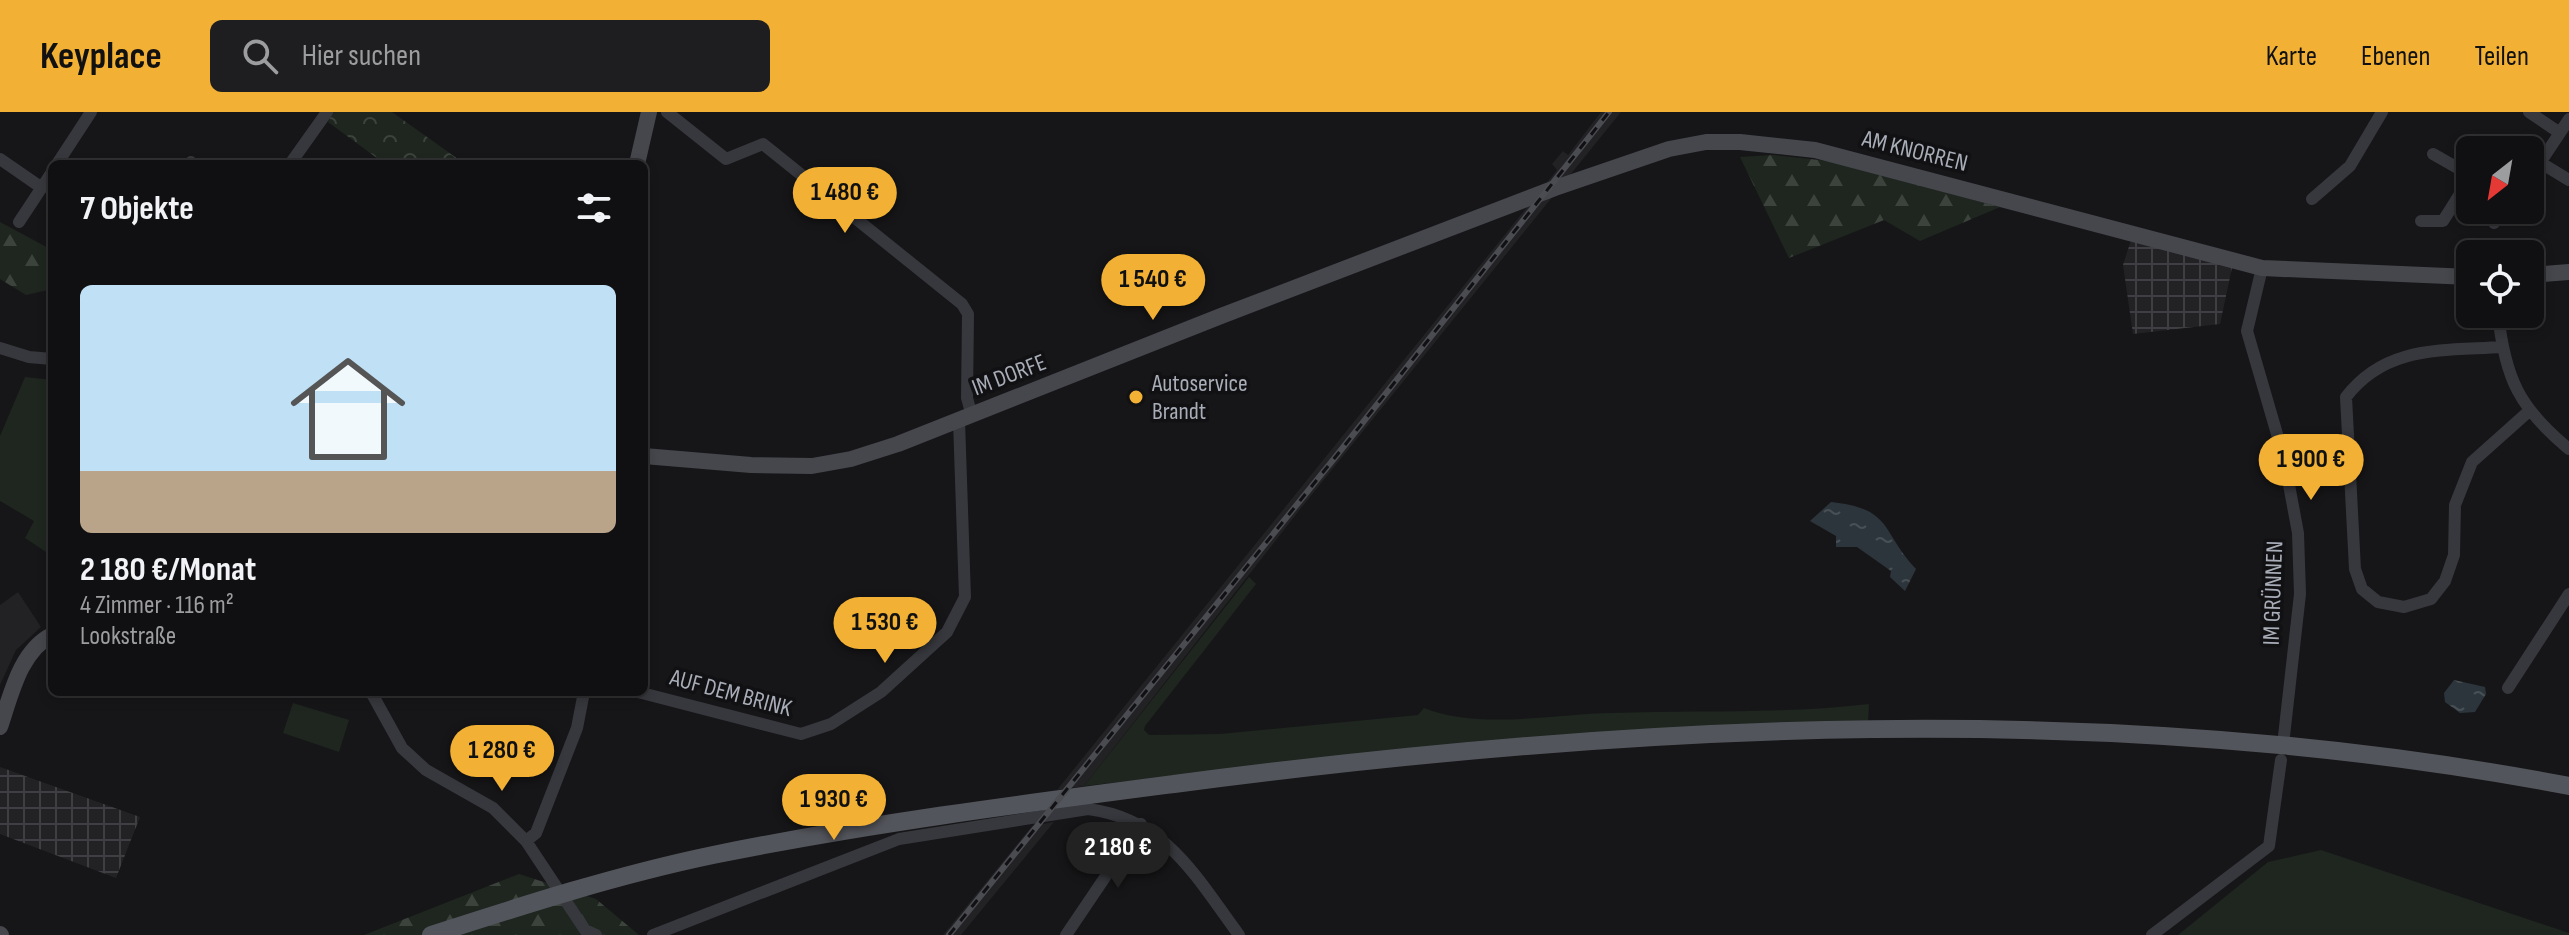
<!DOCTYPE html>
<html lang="de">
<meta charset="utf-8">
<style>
body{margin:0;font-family:"Sofia Sans Condensed",sans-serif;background:#1e1e20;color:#f1f3f6;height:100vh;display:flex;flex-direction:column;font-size:30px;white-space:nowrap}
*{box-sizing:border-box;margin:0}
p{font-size:26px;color:#9c9d9f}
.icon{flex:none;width:44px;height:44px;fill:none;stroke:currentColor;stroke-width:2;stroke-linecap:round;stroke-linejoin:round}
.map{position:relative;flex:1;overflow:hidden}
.details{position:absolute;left:48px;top:48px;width:600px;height:536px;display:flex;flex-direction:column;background:#101012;border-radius:12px;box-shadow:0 4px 12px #0003,0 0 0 2px #303032}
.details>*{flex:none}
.needle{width:52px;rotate:211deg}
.buttons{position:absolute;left:2456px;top:24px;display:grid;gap:16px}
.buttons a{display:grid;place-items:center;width:88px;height:88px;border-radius:12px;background:#101012;box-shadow:0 4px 12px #0003,0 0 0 2px #303032;font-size:40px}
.price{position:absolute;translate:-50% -68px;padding:0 18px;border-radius:28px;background:#f2b134;color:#111;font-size:26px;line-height:52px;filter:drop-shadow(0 2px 4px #0008)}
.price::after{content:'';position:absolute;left:50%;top:48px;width:24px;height:18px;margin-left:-12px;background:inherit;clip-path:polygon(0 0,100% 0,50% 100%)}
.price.active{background:#222;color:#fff}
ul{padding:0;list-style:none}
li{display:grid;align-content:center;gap:16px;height:424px;padding:0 32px}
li+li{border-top:2px solid #303032}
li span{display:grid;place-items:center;height:248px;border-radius:12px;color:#555}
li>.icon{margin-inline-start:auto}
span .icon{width:144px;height:144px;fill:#fffc;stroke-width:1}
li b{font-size:34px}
h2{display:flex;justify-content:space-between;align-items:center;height:96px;padding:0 32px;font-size:34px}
header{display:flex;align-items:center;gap:48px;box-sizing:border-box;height:112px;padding:0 40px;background:#f2b134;color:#111}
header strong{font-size:38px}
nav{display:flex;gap:44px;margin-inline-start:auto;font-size:28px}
.search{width:560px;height:72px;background:#1e1e20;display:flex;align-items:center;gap:20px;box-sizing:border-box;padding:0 28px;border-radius:12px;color:#9c9d9f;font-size:30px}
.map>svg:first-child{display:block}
.built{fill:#222225}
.industrial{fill:url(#industrial-grid)}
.grass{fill:#1e261f}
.forest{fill:url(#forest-firs)}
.park{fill:url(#park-crowns)}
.water{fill:url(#water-ripples)}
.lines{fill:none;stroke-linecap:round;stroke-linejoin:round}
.street{stroke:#37383d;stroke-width:12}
.secondary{stroke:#45474d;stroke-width:16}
.primary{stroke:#53555c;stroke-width:18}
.rail-casing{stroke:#4a4c52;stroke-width:6}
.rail{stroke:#111113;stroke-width:3;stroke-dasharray:9;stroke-linecap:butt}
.poi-dot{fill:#f2b134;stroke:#111113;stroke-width:3}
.labels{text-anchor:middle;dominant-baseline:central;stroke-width:7;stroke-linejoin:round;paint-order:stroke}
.street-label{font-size:24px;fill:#a8adb8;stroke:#111113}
.poi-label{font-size:24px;fill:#a8adb8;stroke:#111113;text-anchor:start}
</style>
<header>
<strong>Keyplace</strong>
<div class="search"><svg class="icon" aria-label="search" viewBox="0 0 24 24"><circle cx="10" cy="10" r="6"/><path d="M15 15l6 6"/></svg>Hier suchen</div>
<nav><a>Karte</a><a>Ebenen</a><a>Teilen</a></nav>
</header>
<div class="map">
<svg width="2569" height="823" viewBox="0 0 2569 823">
<defs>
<pattern id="industrial-grid" width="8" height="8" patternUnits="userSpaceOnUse" patternTransform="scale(2)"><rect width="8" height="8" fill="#222225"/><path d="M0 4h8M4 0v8" fill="none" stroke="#3f3f43"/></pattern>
<pattern id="forest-firs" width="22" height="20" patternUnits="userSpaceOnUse" patternTransform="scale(2)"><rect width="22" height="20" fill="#1e261f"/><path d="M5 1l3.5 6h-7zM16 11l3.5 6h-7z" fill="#3c433d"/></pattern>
<pattern id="park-crowns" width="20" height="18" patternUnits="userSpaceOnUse" patternTransform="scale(2)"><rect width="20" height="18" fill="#1e261f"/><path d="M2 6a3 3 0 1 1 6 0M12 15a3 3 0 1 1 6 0" fill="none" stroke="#3c433d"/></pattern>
<pattern id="water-ripples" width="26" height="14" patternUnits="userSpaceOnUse" patternTransform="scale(2)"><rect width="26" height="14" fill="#2c353c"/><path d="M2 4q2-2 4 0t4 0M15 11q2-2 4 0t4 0" fill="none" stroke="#485056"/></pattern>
</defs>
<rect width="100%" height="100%" fill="#161618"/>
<path class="built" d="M1601,0H1621L1301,396L1084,674L1057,678L1557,58L1552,52L1563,39L1568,43Z
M18,480L41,515L16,538L0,573V493Z
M1054,710L961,823H943L1032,714Z"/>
<path class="industrial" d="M2133,122L2233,151L2220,212L2133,222L2123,153Z
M0,655L140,705L116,766L0,722Z"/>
<path class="grass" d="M25,265L52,268V444L25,426L34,409L0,389V324Z
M1249,465L1256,472L1145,614L1144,618L1149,623L1220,622L1418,603L1424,596C1478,618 1555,602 1612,601C1697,598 1785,602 1869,592L1868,611L1281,652L1084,674Z
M293,591L349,608L339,640L283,621Z
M2321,738L2569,821V823H2178L2268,750Z"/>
<path class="forest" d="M1773,43L1828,49L2000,95L1920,129L1884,108L1789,146L1740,45Z
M0,110L52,138V177L26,183L0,167Z
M519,762L596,787L639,823H364Z"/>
<path class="park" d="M333,0H392L465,52H385L328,10Z"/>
<path class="water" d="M1831,390C1894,397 1880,419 1916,457L1905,479L1890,465L1891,459L1857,435H1836V424L1810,409Z
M2454,568L2485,575L2486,582L2475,600L2460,601L2445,590L2444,581Z"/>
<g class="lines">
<path class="street" d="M667,0L726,47L763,32L962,192L968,202L967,286L972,304
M2529,0L2560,21
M2433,42L2470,63
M0,47L42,76
M2541,51L2569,68
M57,52L91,0
M190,52L191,50
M290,52L327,0
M2530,66L2569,7
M2312,87L2350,54L2382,0
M2421,109H2443L2470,66
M19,110L52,60
M2494,111L2504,98
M2262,156L2247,219L2284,346L2298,421L2300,482L2284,624
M2498,202C2505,266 2519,296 2569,337
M2502,235C2442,239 2386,233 2346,285L2355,457L2362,477L2378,490L2404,495L2431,487L2445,469L2454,443L2455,393L2472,350L2528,300
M0,236L29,245L52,247
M2508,576L2569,482
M371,580L402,636L426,658L493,696L526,729L585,818L596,823
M638,580L801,622L831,612L881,580L947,520L965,485L959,309
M526,729L536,721L577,616L584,580
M653,823L899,727L1088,697C1166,707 1196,765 1239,823
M1066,823L1141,712
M2152,823L2269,734L2281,648"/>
<path class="secondary" d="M637,52L649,0
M2530,163L2569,160
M644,344L751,353L812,354L851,347L898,332L1221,204L1555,76L1669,37L1706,30H1740L1815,38L2262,156L2470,165
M0,615C11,583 20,539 52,523
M0,822L1,823"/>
<path class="primary" d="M431,823C524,793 617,763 713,743C865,712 1020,692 1174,672C1635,611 2110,586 2569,674"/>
<g class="rail-casing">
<path id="rail" d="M949,823L1337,343L1609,0"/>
</g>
<use href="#rail" class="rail"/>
</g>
<circle class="poi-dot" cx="1136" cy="285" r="8"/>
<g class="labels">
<g class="street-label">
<text transform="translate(1915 39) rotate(14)">AM KNORREN</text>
<text transform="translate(1009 263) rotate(-21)">IM DORFE</text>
<text transform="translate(2273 481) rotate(-88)">IM GRÜNNEN</text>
<text transform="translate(731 581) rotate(15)">AUF DEM BRINK</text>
</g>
<g class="poi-label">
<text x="1152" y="271">Autoservice<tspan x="1152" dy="28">Brandt</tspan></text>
</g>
</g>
</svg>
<div class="buttons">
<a><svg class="needle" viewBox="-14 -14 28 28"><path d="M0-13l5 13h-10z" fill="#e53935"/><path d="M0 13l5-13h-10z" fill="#9c9d9f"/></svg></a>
<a><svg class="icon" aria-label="locate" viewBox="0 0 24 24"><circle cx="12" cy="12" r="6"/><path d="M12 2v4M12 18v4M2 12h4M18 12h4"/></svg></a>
</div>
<b class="price" style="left:845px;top:123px">1 480 €</b>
<b class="price" style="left:1153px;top:210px">1 540 €</b>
<b class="price" style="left:2311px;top:390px">1 900 €</b>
<b class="price" style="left:885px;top:553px">1 530 €</b>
<b class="price" style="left:502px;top:681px">1 280 €</b>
<b class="price" style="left:834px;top:730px">1 930 €</b>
<b class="price active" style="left:1118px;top:778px">2 180 €</b>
<section class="details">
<h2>7 Objekte<svg class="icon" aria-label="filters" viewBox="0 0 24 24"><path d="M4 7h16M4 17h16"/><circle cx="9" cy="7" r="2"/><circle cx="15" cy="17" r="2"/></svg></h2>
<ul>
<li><span style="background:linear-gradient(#bfe0f5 75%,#b9a48a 0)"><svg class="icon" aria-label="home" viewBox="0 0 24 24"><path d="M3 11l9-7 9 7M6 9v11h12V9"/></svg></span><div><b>2 180 €/Monat</b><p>4 Zimmer · 116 m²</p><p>Lookstraße</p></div></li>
</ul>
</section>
</div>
